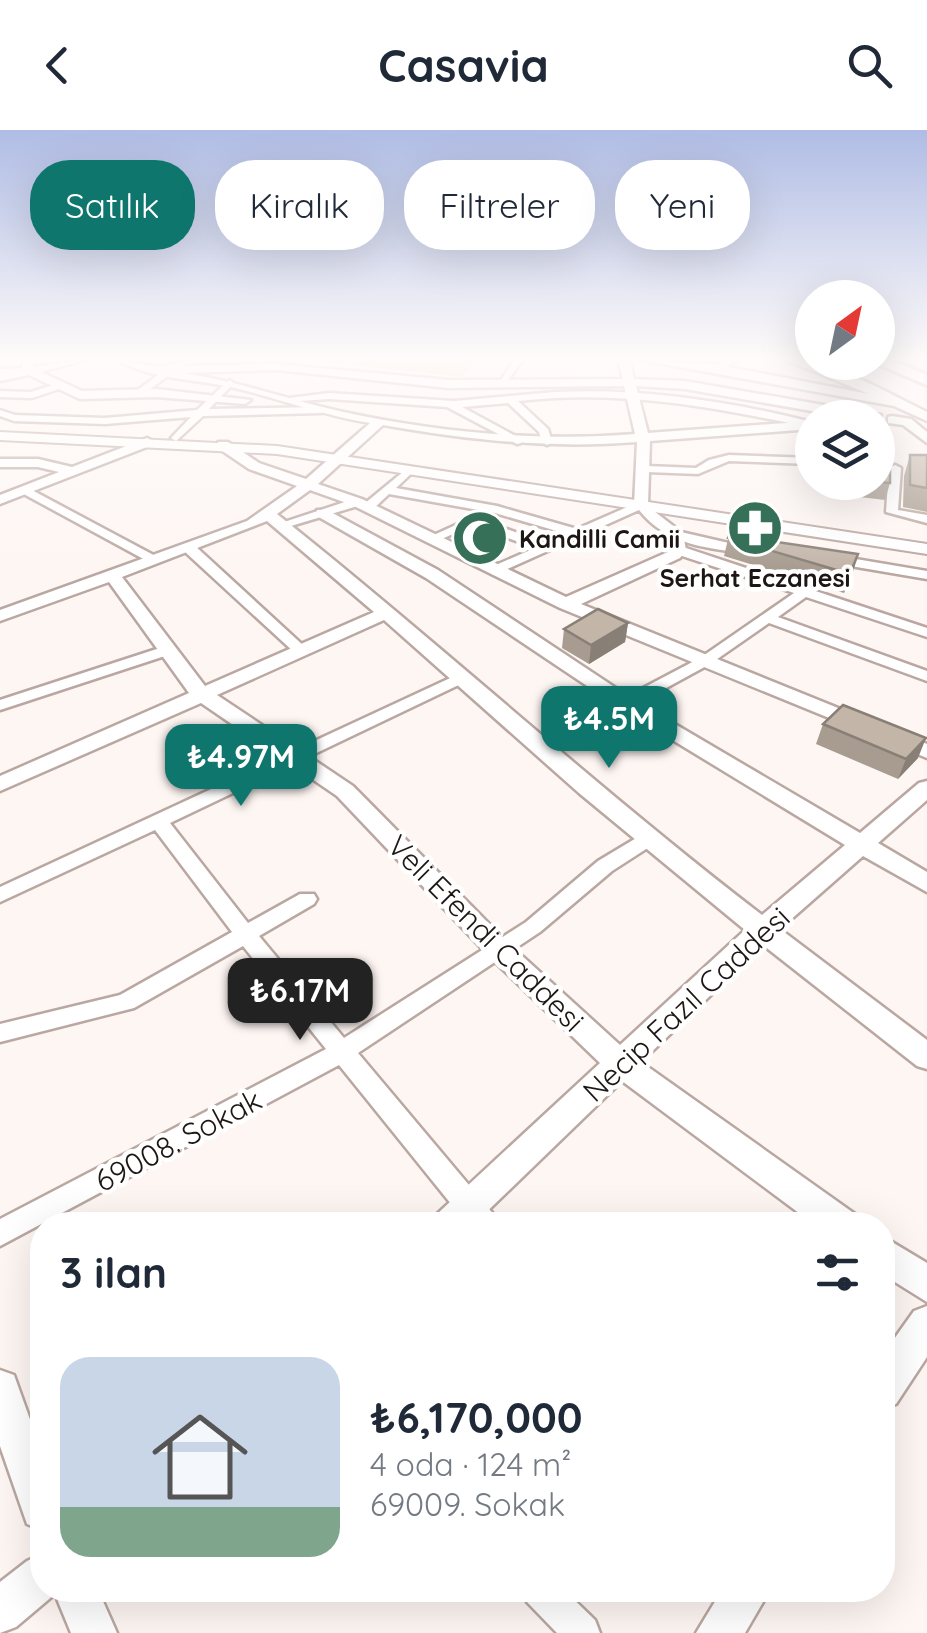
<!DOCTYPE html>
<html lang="tr">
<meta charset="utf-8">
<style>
body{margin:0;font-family:Quicksand,sans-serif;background:#f6f6f7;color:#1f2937;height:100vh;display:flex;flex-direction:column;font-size:38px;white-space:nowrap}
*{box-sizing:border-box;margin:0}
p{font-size:32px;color:#747a83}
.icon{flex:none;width:55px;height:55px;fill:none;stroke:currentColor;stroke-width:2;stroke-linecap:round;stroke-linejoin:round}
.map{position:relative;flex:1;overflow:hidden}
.side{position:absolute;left:30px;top:1082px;width:865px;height:390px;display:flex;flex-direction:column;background:#fff;border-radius:40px;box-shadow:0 10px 40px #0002}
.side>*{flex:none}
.guide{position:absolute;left:30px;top:30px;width:868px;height:90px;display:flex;gap:20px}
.needle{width:65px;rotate:33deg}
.buttons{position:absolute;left:795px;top:150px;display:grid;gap:20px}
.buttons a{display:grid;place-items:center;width:100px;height:100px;border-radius:50%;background:#fff;box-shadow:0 10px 40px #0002;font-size:50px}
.price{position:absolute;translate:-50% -85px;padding:0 22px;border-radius:20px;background:#0f766e;color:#fff;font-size:32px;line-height:65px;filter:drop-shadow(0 2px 5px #0008)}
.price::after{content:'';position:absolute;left:50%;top:60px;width:30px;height:22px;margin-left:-15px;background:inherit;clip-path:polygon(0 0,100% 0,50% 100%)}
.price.current{background:#222;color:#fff}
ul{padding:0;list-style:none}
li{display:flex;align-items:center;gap:30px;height:250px;padding:0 30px}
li+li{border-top:2px solid #e0e1e3}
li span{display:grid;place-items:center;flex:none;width:280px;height:200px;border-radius:30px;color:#555}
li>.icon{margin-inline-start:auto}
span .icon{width:120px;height:120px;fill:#fffc;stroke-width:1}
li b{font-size:42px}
h2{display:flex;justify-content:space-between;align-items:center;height:120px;padding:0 30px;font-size:42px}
.chip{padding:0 35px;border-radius:40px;background:#fff;box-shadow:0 10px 40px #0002;font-size:35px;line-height:90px}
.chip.current{background:#0f766e;color:#fff}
header{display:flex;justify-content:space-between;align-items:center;height:130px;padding:0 30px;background:#fff;font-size:45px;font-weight:800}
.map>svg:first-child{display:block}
.green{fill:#e1d4b5}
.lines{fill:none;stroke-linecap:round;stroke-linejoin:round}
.minor-casing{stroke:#baa7a1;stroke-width:5}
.tertiary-casing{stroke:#baa7a1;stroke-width:5}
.secondary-casing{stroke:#baa7a1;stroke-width:4}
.trunk-casing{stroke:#baa7a1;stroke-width:6}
.minor{fill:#fff;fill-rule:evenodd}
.tertiary{fill:#fff;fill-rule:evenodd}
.secondary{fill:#fff;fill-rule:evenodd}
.trunk{fill:#fff;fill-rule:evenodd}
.wall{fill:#a89c90}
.shaded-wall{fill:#887f76}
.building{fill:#c3b5a8;stroke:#887f76;stroke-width:2.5}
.labels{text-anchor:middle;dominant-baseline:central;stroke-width:9;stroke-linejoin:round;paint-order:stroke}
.far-poi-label{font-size:25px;font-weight:bold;fill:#1d1614;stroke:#fff;text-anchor:start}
.street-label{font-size:30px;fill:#1d1614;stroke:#fff}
</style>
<header><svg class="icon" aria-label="back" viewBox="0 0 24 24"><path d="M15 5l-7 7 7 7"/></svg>Casavia<svg class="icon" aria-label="search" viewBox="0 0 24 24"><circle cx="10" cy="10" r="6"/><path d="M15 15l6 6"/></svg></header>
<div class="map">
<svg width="927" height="1503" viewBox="0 0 927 1503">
<rect width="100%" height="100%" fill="#fef6f3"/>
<path class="green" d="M309,230H475L461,247Z"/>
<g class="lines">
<g class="minor-casing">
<path id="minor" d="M179,230H189V231L185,234Z
M514,230H523L504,255H498Z
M726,230H736L722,240H716V236Z
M857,232L869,233L831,245L826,242Z
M31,238L28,243L0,245V239Z
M165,240L173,242L142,265H136V261Z
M229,250L234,253L209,279L321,277L326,280L321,283L203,286L176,311L171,308L191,287L105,294L14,291L0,286V280L15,285L105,288L197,280Z
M59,253L62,258L32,268L0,267V261L31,262Z
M554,262C642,258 728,271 812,292V298C715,277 619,259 518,271L548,299L552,312L547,315L542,312L539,302L508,273L462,277L521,309V313L517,314L447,277L329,269L286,272L281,269L329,263L454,271Z
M729,325L812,328V334L729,331L698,344L647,342L641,339L647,336L696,338L709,330Z
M895,335L901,338L898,380L927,385V393L886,382L889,338Z
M409,337L415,340L396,358L497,376L577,399L641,371L681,402L759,420L753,424C711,419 667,416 639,380L494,445L487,441L489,438L535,418L473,395L435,412L425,409L482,383L488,387L484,391L546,413L567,404L495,383L389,364L372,380H364V374Z
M20,358H28L161,429L149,432L20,362Z
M357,368L363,372L361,375L281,399L275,395Z
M184,415H194L305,517V523H295L184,421Z
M673,417H683L927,498V507L806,467L778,487L927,541V551L769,493L710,534L547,623H535L532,619L535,615L700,528L794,463L673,423Z
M832,425L927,441V449L827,432V426Z
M166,516L174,521L171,524L0,580V570Z
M461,543L467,545V551L170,693L248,793L300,764H314L317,769L314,774L259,806L344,908L526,792L598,731L643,704H657L660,708L657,712L612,741L540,802L358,923L495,1086L499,1095H468L339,935L0,1116V1089L326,919L243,816L134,878L0,912V894L120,865L232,802L155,700L0,772V757Z
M521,1460H564L595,1490L600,1503H557L527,1472Z"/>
</g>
<g class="tertiary-casing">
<path id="tertiary" d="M23,230H34V237L84,230L41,242L82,261L156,259L251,270L245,274L156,267L80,269L29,245L0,251V245L22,239Z
M117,230L159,237L195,230L182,236L276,234L449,250L623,249L618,230H629L634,249L685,251L881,285L878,292V288H852L685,259L636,256L648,303L812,291V299L650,311L648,375L641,379L634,375L637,312C551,319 468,310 383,295L318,354L362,369L566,467L668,422L671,403H683L686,420L680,428L581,474L927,614V628L560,478L352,375L310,360L277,384C441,514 595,657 762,785L845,715L620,578L426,448L317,386V380H327L438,440L634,570L860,703L919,653L927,651V670L878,713L927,742V762L863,726L780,799L927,910V939L917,936L763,815L641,932L855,1084L860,1095H815L622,951L473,1095H432L437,1084L600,933L490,827L337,666L201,573L0,661V646L189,563L109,452L0,491V480L247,391L297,356L249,339L218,318V312H228L259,333L306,349L370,293C325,286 283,270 239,259C200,249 152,250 117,230ZM276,240L449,258L624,256L635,304C537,312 435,302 339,281C286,269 237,251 183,243ZM267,391L374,482L205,556L122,447ZM384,490L579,663L745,800L620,915L508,813L353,656L217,565Z
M641,230L719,235L869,264L786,230C834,230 885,262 927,282V291L894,276Z
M892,286L911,289L927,302V313L903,295L888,293V287Z
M147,308L154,312L152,315L0,374V365L59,342L38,337H0V329H38L72,337Z
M882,1106L927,1133V1172L882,1144Z
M927,1176V1227L896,1274L882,1279V1226L914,1181Z
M0,1240L14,1245L42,1323V1400L27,1394L0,1316Z
M42,1424V1460H98L117,1503H71L55,1464L16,1497L0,1503V1452L27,1431Z
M722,1460H770L745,1503H696Z"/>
</g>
<g class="secondary-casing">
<path id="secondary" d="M0,302L277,316L927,414V424L277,324L0,310Z"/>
</g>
<g class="trunk-casing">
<path id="trunk" d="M878,230H891L927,245V255L873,232Z"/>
</g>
<use href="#minor" class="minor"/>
<use href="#tertiary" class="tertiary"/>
<use href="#secondary" class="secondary"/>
<use href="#trunk" class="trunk"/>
</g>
<path class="wall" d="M910,325H927V382L903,377L904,346Z
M853,352H878L890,353L885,370L851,366Z
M729,405L853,442L844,463L724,426Z
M628,493L625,512L589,534L562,518L564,499Z
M823,594L918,628L898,649L816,614Z"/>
<path class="shaded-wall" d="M858,424L853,442L844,463L850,444Z
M628,493L625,512L589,534L591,515Z
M926,608L918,628L898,649L906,629Z"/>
<path class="building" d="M878,320L880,325L890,328V353L878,352Z
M910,325H927V358L910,355Z
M729,405L858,424L850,444L728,408Z
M598,479L628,493L591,515L564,499Z
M843,575L926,608L906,629L823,594Z"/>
<linearGradient id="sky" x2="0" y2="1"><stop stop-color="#afbce4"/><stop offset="0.52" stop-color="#fffbfa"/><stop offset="1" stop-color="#fffbfa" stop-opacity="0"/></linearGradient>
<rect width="927" height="440" fill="url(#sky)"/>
<defs>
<g id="pharmacy-disc" transform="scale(2.875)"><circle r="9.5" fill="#377058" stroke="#fff"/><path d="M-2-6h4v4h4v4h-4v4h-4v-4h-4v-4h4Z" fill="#fff"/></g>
<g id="mosque-disc" transform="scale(2.875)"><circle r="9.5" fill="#377058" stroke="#fff"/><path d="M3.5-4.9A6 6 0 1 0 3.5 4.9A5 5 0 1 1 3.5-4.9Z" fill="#fff"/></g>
</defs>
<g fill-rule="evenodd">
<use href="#pharmacy-disc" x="755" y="398"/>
<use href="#mosque-disc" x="480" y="408"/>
</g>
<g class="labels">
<g class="far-poi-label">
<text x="519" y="408">Kandilli Camii</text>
<text x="755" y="447" text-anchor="middle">Serhat Eczanesi</text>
</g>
<g class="street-label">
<text transform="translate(486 803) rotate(45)">Veli Efendi Caddesi</text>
<text transform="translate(686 874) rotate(-43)">Necip Fazıl Caddesi</text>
<text transform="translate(178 1010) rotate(-28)">69008. Sokak</text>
</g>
</g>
</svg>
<div class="buttons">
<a><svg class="needle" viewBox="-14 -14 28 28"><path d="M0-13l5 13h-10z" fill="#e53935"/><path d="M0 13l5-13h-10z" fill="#747a83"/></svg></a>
<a><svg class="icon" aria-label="layers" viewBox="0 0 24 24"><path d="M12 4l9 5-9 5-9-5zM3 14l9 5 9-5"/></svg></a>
</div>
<b class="price" style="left:609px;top:641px">₺4.5M</b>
<b class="price" style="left:241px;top:679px">₺4.97M</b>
<b class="price current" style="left:300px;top:913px">₺6.17M</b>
<div class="guide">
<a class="chip current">Satılık</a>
<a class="chip">Kiralık</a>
<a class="chip">Filtreler</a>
<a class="chip">Yeni</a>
</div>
<section class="side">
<h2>3 ilan<svg class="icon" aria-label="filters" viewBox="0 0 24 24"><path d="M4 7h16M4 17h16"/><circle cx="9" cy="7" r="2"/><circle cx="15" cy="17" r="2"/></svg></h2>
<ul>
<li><span style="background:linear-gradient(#c9d6e8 75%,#7fa58c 0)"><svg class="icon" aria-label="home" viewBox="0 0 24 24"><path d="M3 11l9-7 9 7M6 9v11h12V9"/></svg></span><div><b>₺6,170,000</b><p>4 oda · 124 m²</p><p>69009. Sokak</p></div></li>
</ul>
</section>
</div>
